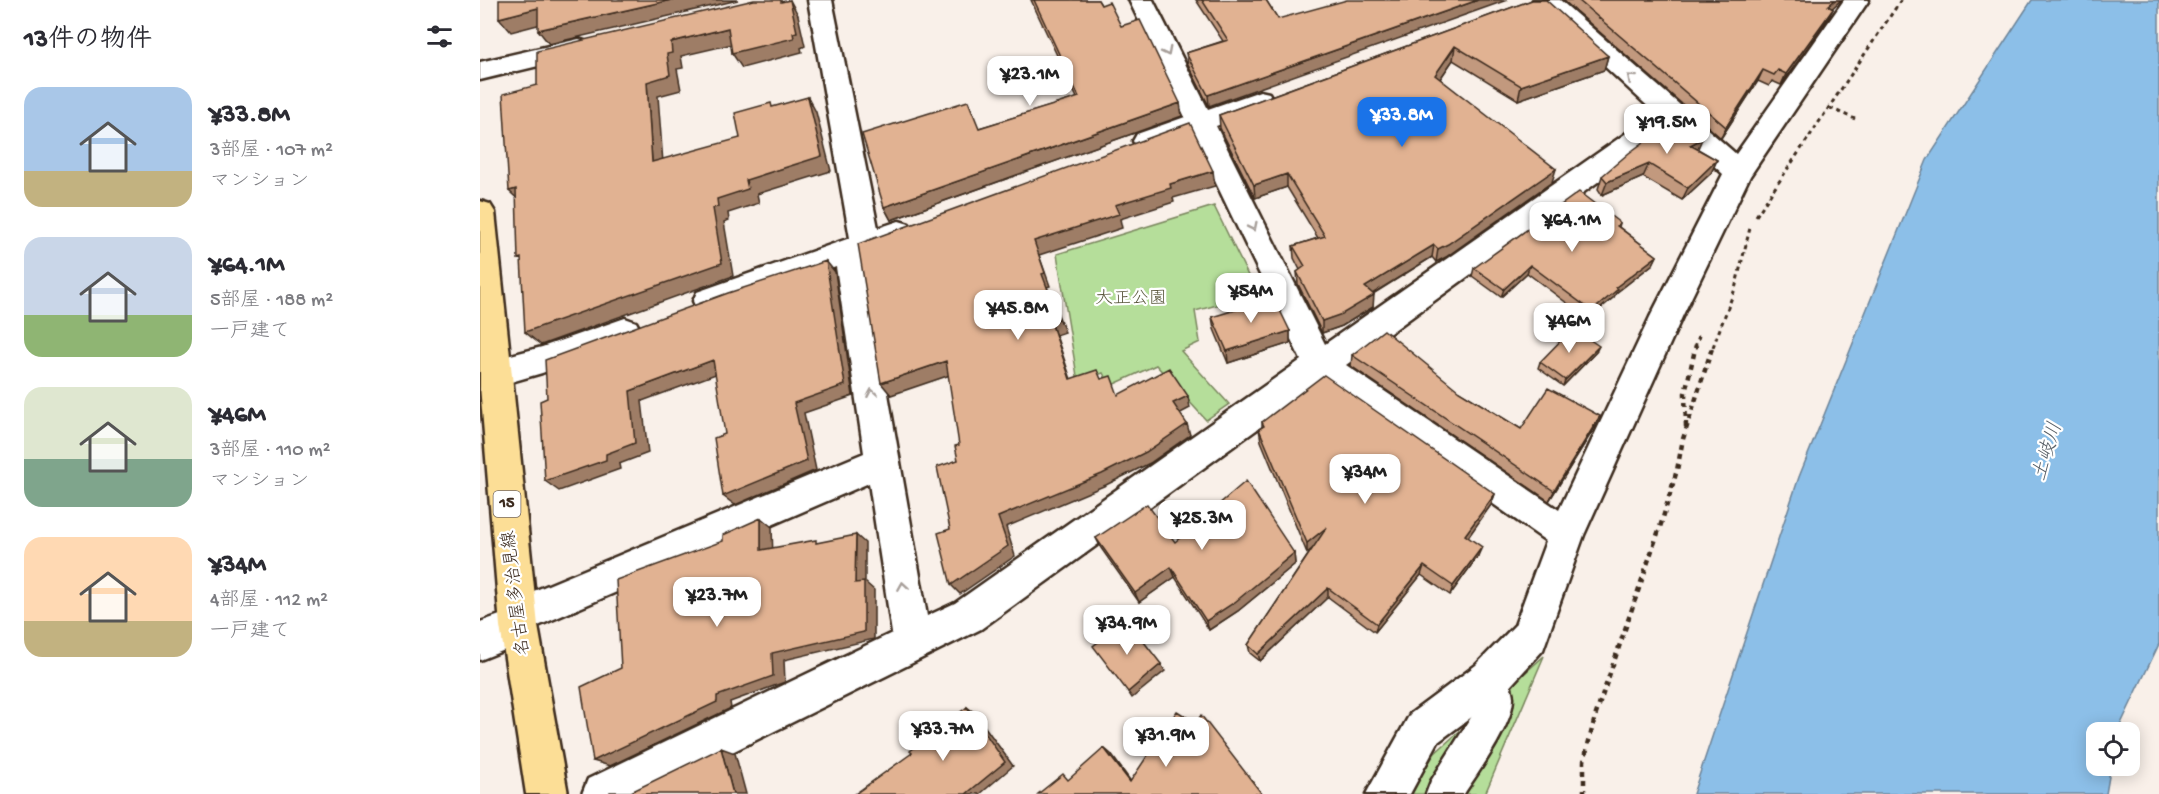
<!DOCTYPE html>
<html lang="ja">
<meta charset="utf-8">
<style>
body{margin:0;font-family:"Gochi Hand","Klee One",sans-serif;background:#f7f7f7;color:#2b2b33;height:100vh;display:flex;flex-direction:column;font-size:22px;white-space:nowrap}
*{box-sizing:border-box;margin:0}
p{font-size:20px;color:#7c7c81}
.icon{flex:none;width:33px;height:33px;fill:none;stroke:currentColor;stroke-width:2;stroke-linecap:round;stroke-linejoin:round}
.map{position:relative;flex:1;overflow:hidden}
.side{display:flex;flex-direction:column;background:#fff;width:480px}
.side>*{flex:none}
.controls{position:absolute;left:1606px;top:722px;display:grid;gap:12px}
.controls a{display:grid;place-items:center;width:54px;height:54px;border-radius:12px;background:#fff;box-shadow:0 3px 15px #0003;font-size:30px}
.price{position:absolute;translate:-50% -51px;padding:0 14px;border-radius:12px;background:#fff;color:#222;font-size:20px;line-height:39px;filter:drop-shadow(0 2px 3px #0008)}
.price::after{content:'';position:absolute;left:50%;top:36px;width:18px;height:14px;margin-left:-9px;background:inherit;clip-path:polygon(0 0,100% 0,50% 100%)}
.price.selected{background:#1a73e8;color:#fff}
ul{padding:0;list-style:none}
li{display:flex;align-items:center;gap:18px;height:150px;padding:0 24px}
li span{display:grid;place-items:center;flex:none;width:168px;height:120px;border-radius:18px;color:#555}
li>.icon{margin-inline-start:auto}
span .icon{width:72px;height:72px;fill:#fffc;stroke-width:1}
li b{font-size:26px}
h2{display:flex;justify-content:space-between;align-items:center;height:72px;padding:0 24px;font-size:26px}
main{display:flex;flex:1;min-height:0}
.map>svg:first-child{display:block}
.green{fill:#b5de9a;stroke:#78845c;stroke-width:1.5}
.water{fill:#8cbfe8;stroke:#6c8397;stroke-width:1.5}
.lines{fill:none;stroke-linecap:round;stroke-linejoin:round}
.pedestrian-casing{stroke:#3b2a1e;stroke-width:5}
.minor-casing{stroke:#3b2a1e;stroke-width:5}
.primary-casing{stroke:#3b2a1e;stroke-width:5}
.path-far1{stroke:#3b2a1e;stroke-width:3;stroke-dasharray:4 4;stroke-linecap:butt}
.path{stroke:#3b2a1e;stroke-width:4.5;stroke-dasharray:5 5;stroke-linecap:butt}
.pedestrian{fill:#fff;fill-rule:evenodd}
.minor{fill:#fff;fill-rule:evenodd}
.primary{fill:#fcde96;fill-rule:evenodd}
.wall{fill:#c2997e;stroke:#3b2a1e;stroke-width:1.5}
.shaded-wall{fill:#9e7d66;stroke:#3b2a1e;stroke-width:1.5}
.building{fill:#e1b292;stroke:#3b2a1e;stroke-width:1.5}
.oneway{stroke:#a79f9a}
.labels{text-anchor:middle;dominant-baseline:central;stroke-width:4.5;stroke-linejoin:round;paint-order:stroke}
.shield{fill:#fff;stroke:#766a62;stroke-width:1.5}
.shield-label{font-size:16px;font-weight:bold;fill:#3b2a1e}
.park-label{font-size:18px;fill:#5a573d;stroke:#fff}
.street-label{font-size:18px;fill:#3b2a1e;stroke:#fff}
.water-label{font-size:20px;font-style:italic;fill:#575e65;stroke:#fff}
</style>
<main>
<section class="side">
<h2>13件の物件<svg class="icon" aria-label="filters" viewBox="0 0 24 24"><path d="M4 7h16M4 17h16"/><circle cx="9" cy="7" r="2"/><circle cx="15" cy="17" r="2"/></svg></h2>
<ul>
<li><span style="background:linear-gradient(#a9c7e8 70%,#c2b280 0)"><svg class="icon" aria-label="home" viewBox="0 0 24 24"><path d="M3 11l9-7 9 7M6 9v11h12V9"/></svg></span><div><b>¥33.8M</b><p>3部屋 · 107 m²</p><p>マンション</p></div></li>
<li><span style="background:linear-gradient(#c9d6e8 65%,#8fb573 0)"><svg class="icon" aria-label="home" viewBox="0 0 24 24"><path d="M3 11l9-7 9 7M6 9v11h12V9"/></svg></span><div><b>¥64.1M</b><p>5部屋 · 188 m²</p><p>一戸建て</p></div></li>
<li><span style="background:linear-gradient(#dfe7d0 60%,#7fa58c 0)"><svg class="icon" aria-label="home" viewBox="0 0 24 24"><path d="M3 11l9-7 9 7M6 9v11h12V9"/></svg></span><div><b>¥46M</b><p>3部屋 · 110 m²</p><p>マンション</p></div></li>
<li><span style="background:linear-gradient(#ffd9b3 70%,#c2b280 0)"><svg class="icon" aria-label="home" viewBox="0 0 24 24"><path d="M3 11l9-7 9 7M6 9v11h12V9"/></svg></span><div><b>¥34M</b><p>4部屋 · 112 m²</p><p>一戸建て</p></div></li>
</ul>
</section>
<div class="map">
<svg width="1679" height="794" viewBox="0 0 1679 794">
<rect width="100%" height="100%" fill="#f9f0e9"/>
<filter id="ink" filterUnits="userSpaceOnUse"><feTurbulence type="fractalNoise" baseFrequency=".0167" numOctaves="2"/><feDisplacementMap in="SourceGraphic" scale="12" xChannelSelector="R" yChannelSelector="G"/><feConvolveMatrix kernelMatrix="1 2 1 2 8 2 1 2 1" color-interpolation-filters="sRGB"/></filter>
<g filter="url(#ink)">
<path class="green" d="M734,206L777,294L715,311L720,342L701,351L749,404L726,420L676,365L630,386L623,373L598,382L577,254Z
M1064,656L1005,794H929L955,753Z"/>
<path class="water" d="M1552,0H1679V644L1637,732H1617V765H1631L1626,794H1213L1319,477L1447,160Z"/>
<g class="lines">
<g class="pedestrian-casing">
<path id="pedestrian" d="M1010,662L1022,667C1026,676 1033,688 1033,698C1033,725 999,771 984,794H946L951,781L997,708L999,696L993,679L998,667Z"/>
</g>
<g class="minor-casing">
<path id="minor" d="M328,0H352L398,228L419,221L429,224L434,232L429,240L384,257L447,616L475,603L821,360L713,135L667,151L657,148L653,141L657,134L705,117L649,0H673L728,109L780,91L789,93L793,100L789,107L736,126L845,344L1175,113L1053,0H1080L1256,154L1364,0H1389L1270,176L1202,317L1104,535L1063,650L1024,693L958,742L930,794H886L930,714L996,665L1035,625L1066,541L841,383L501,629L167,794H102L108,779L412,633L389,483L58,626L52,639L0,660V622L20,615L25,603L384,453L356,267L228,313L217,310L213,301L217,292L370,238ZM1192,128L1243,174L1170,317L1079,510L866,365Z
M99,39L108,42L112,48L108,54L0,80V62Z
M145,318L156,322L161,331L156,340L62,373L0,391V363L62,347Z"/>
</g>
<g class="primary-casing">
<path id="primary" d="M0,201L10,204L15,212L58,626L88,794H46L20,626L0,386Z"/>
</g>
<path class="path-far1" d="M1350,108L1375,119
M1276,216L1421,0
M1215,347L1220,333
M1233,347L1255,289L1270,228"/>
<path class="path" d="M1206,427L1205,393L1216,345
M1104,794V761L1115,717L1182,521L1197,470L1203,439L1233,345"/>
<use href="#pedestrian" class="pedestrian"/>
<use href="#minor" class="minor"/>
<use href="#primary" class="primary"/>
</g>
<path class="wall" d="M551,0H618L621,5L641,26L702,116L411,220L404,207L499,128L597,98Z
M716,0H786L798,19L729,106L708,64L706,53L743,41Z
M1052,0L1128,56L1124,70L1038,100L973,60L960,79L1072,182L966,257L956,262L952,257L893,294V307L862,326L842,333L818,284L817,272L820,270L814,258L813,246L838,238L807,187L775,198L740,128L739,115Z
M1083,0H1361L1352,8L1353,9L1347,20L1301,85L1292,81L1289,86L1278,81L1241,138Z
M1218,149L1237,160L1231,173L1202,200L1163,177L1122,195L1118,189L1122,176Z
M1140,223L1139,227L1177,256L1173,264L1136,293L1134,297L1108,319L1047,273L1021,297L992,276L994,268Z
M732,317L810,331V343L748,363L734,329Z
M1116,352L1083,386L1058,368L1060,362Z
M872,355L979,391L1041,429L1115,427L1069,501L871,366Z
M782,422L1015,494L1011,505L988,537L998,556L970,595L941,575L895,632L848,597L780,661L770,653L768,645L832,549L827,553L781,441L779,429L782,427Z
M616,538L695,542L814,553L815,564L758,611L729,630L695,577L659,602L621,548Z"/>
<path class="shaded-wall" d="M191,0H258L69,44L58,30Z
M310,0L318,15L325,46L321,48L322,52L262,68L252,53Z
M998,0H1027L729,106L728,95Z
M1355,0H1361L1342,18L1348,6Z
M58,8L69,22L31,32L19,18Z
M1353,9L1347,20L1301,85L1306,74Z
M248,28L257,43L201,56L203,68L197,69L201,90L178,96L184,176L172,162L167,82L191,42Z
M975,46L973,60L953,89L955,75Z
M1128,56L1124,70L1038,100L1041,86Z
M1283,70L1278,81L1241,138L1246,127Z
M328,97L336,112L351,171L277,194L279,203L248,213L249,220L244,222L253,276L61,345L45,332L233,208L237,199L266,180Z
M700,103L702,116L411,220L404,207Z
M1222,139L1216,153L1210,145Z
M1237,160L1231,173L1202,200L1208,188Z
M1169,164L1163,177L1122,195L1127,182Z
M1076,169L1072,182L966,257L956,262L958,249Z
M733,171L735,186L693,198L694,202L640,219L642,228L559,255L570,286L567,287L585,332L576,335L595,391L590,379L571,322L554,241L635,205L690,184Z
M807,174V187L775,198L774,185Z
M36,189L44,205L29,191Z
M954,245L952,257L884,299L885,287Z
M1177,256L1173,264L1136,293L1134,297L1108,319L1112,311L1136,287Z
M346,261L355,272L373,396L324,413L336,470L255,505L243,496L314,403Z
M1050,265L1047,273L1021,297L1024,289Z
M894,295L893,307L862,326L842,333V321Z
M810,331V343L748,363L747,351Z
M1119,346L1116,352L1083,386L1085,380Z
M233,360L244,371L162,401L168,453L139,464L140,469L79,491L65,481L126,454L150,391Z
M466,361L473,374L411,395L401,383Z
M708,396L710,408L697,415L693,403Z
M1120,416L1115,427L1069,501L1074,491Z
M707,424L710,435L670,463L626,485L526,527L535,556L480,594L471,585L518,517Z
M1015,494L1011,505L982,546L985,535Z
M281,518L292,527L293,558L281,550Z
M847,527V537L827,553V543Z
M376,535L385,543V582L394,590V639L304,660L305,682L250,702L251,708L130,766L113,761L237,696L292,653L375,583Z
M1002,547L998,556L970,595L973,586Z
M814,553L815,564L758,611L729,630L726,621Z
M944,566L941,575L895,632L897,624Z
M691,567L695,577L659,602L655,593Z
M848,588V597L780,661L778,654Z
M681,664L685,671L652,698L648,692Z
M487,707L495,713L533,766L500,794H486Z
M241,748L255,753L266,794H253Z
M624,748L631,754L655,787L650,782Z"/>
<path class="building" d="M19,0H191L58,30V8L19,18Z
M274,0H301V2L310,0L317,32L313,33L314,38L252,53L248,28L191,42L192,53L187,54L190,75L167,82L172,162L260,138L255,113L291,103L292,107L328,97L342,156L266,180L268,189L237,199L238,207L233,208L242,263L45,332L41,258L38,259L36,189L29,191L23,94L57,85V51Z
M554,0H618L621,5L629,2L641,26L660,20L700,103L404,207L382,134L488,101L499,128L599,97Z
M722,0H786L798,19L867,0H998L728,95L706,53L748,40Z
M1052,0H1066L1128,56L1041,86L975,46L955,75L1076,169L968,244L958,249L954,245L885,287L894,295L862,314L842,321L817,272L825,266L813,246L845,236L807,174L774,185L739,115Z
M1098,0H1355L1348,6L1353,9L1306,74L1298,70L1294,75L1283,70L1246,127Z
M1198,117L1222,139L1210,145L1237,160L1208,188L1169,164L1127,182L1122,176L1149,153Z
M710,123L733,171L690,184L691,188L635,205L639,214L554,241L565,273L562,274L579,319L571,322L590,379L617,370L621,379L631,376L638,395L689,368L708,396L693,403L707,424L666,452L622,474L518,517L528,546L471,585L458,533L470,529L457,467L478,460L475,446L479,445L466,361L401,383L378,244Z
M1099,192L1140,223L1137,226L1177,256L1136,287L1138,289L1112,311L1050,265L1024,289L994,268Z
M346,261L365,385L314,403L327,461L243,496L234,438L245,434L233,360L150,391L155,443L126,454V460L65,481L60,401L67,398L65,360L248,293Z
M794,298L810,331L747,351L732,317Z
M1093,328L1119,346L1085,380L1060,362Z
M904,330L979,391L1041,429L1068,388L1120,416L1074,491L872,355Z
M844,375L1015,494L985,535L1002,547L973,586L944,566L897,624L848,588L778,654L768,645L847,527L827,543L779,429L784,426L782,422Z
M766,481L814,553L755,602L726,621L691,567L655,593L616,538L667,504L695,542Z
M281,518V550L336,540V543L376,535L375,583L384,582V632L292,653L293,676L237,696V702L113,761L101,687L141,668L136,580L243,541V535Z
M647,620L681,664L648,692L613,646Z
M487,707L525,762L486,794H375L432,753L430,751Z
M697,711L716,723L721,715L782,794H558L583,774L588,780L624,748L650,782Z
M241,748L253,794H130V792H151Z"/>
<defs><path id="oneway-chevron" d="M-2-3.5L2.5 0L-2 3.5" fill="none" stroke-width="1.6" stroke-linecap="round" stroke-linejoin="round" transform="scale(1.5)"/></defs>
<g class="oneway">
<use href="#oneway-chevron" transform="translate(687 52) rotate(63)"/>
<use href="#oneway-chevron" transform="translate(1151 78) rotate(-138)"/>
<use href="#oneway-chevron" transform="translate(773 227) rotate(64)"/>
<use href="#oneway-chevron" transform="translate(392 393) rotate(-100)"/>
<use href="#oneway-chevron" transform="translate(423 586) rotate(-99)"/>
</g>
</g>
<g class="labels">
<rect class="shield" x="13.5" y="491" width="27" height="26" rx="4.5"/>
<g class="shield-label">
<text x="27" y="504">15</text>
</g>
<g class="park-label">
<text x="651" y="299">大正公園</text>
</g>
<g class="street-label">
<text transform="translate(37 593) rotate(-97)">名古屋多治見線</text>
</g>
<g class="water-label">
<text transform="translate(1569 452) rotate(-73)">土岐川</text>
</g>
</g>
</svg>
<div class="controls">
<a><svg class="icon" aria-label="locate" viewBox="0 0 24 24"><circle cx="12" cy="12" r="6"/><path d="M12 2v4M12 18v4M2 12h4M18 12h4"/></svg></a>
</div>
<b class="price" style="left:550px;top:107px">¥23.1M</b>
<b class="price selected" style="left:922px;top:148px">¥33.8M</b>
<b class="price" style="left:1187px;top:155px">¥19.5M</b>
<b class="price" style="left:1092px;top:253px">¥64.1M</b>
<b class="price" style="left:771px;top:324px">¥54M</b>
<b class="price" style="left:538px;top:341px">¥45.8M</b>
<b class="price" style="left:1089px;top:354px">¥46M</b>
<b class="price" style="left:885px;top:505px">¥34M</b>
<b class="price" style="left:722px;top:551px">¥25.3M</b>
<b class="price" style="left:237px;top:628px">¥23.7M</b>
<b class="price" style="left:647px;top:656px">¥34.9M</b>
<b class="price" style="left:463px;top:762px">¥33.7M</b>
<b class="price" style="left:686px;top:768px">¥31.9M</b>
</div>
</main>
